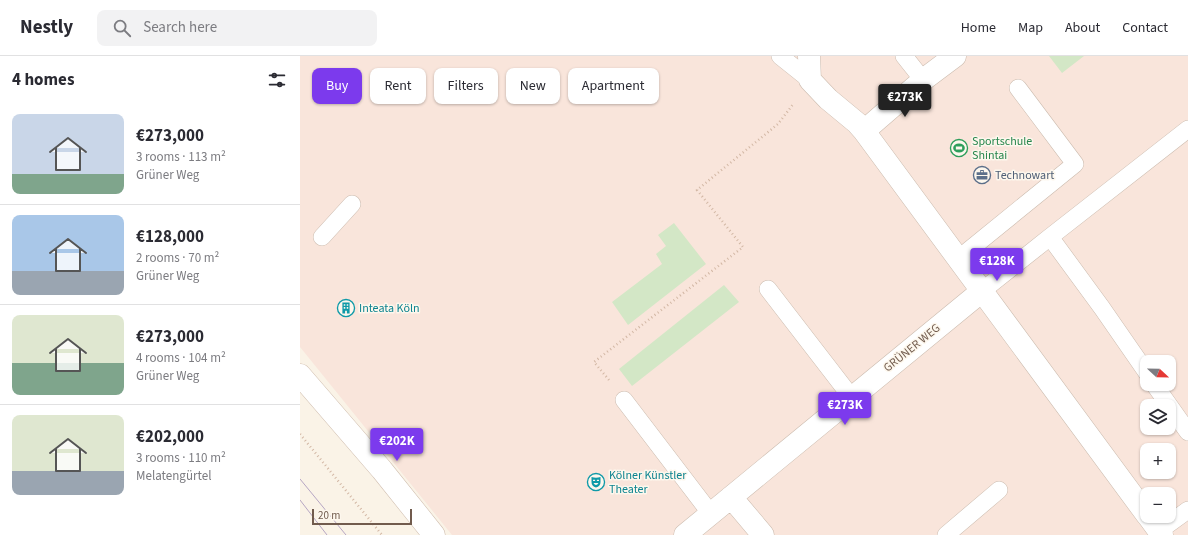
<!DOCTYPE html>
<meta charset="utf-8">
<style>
body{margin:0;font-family:"Source Sans 3",sans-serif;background:#f2f2f3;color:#2b2b33;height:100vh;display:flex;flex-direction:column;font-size:15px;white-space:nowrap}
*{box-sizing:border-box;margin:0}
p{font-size:13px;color:#7c7c81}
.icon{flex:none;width:22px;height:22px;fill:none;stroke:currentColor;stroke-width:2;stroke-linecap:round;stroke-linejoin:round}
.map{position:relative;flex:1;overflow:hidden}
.sheet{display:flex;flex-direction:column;background:#fff;width:300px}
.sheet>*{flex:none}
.hud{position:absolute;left:12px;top:12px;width:380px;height:36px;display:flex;gap:8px}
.needle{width:26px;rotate:112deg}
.tools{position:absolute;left:840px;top:299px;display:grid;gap:8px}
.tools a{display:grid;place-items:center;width:36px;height:36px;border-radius:8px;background:#fff;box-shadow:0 1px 3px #0004;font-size:20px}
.scale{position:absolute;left:12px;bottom:10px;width:100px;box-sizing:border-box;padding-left:4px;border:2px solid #715b4d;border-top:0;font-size:11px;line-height:14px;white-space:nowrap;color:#715b4d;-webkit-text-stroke:3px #fdf7ed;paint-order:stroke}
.price{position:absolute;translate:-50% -34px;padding:0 9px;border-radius:4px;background:#7c3aed;color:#fff;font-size:13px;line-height:26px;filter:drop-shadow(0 1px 2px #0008)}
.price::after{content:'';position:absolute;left:50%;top:24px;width:12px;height:9px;margin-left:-6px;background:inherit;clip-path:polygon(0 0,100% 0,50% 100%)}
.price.current{background:#222;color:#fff}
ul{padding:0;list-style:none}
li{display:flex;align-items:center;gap:12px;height:100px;padding:0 12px}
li+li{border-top:1px solid #e1e1e2}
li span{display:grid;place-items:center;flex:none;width:112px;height:80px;border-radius:8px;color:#555}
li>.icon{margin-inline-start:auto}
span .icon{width:48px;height:48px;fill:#fffc;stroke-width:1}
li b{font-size:17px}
h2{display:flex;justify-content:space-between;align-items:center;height:48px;padding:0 12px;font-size:17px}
.tag{padding:0 14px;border-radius:8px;background:#fff;box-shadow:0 1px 3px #0004;font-size:14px;line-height:36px}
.tag.current{background:#7c3aed;color:#fff}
header{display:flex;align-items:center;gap:24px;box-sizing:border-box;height:56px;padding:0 20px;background:#fff;border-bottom:1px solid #e1e1e2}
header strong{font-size:19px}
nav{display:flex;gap:22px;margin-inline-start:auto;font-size:14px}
.search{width:280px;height:36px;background:#f2f2f3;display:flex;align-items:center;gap:10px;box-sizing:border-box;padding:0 14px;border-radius:8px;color:#7c7c81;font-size:15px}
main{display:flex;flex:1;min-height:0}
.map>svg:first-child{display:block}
.commercial{fill:#f9e5db;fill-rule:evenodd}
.green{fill:#d3e7c6}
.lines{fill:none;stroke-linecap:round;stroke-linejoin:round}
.lane-casing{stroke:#cbbbae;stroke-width:18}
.street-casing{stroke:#cbbbae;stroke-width:23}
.secondary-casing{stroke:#cfbdae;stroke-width:23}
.path{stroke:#d2b7a4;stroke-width:2.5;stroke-dasharray:1 3;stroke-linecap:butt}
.lane{stroke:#fff;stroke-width:17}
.street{stroke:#fff;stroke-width:22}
.secondary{stroke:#fff;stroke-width:22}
.tram{stroke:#b6a6c3;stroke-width:1}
.labels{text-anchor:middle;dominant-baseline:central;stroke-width:3;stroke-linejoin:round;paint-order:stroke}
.leisure-label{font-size:12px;fill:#27864d;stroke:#fdf7ed;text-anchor:start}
.service-label{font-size:12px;fill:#4e5e75;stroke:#fdf7ed;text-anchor:start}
.culture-label{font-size:12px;fill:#0d838f;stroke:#fdf7ed;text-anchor:start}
.street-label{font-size:12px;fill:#715b4d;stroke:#fdf7ed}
</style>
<header>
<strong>Nestly</strong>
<div class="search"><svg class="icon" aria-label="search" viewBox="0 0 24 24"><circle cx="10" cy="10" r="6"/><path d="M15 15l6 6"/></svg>Search here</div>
<nav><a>Home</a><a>Map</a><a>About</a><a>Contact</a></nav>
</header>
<main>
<section class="sheet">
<h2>4 homes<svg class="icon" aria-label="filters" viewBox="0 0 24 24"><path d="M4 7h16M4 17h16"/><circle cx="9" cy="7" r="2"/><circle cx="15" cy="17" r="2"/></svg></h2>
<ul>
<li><span style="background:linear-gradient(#c9d6e8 75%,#7fa58c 0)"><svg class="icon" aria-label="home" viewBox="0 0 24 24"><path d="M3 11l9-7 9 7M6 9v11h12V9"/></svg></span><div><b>€273,000</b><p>3 rooms · 113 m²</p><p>Grüner Weg</p></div></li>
<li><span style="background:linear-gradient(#a9c7e8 70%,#9aa5b1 0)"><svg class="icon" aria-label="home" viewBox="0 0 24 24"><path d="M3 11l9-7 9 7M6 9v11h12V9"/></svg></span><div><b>€128,000</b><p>2 rooms · 70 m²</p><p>Grüner Weg</p></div></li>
<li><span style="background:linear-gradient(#dfe7d0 60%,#7fa58c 0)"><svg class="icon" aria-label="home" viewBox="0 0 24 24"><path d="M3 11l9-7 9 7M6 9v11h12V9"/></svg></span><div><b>€273,000</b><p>4 rooms · 104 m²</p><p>Grüner Weg</p></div></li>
<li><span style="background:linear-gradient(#dfe7d0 70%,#9aa5b1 0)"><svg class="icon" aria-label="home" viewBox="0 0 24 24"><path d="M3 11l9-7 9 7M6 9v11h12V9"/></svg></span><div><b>€202,000</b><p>3 rooms · 110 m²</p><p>Melatengürtel</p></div></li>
</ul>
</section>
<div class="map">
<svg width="888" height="479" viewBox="0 0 888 479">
<rect width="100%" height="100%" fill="#faf3e7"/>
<path class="commercial" d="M0,0H888V479H152L0,291ZM847,306H869V328H847ZM847,350H869V372H847ZM847,394H869V416H847ZM847,438H869V460H847Z"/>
<path class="green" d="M749,0H784L762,17Z
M374,167L406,208L328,269L312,246L362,208L356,198L366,190L358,179Z
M424,229L439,246L332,330L319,313Z"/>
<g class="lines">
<g class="lane-casing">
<path id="lane" d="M480,0L510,24
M604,0L623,24
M22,181L52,148
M658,203L775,108L718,32
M468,233L552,342
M682,235L750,181
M847,317L802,252L750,181L888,73
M854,328L888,376
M324,344L411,458
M859,475L888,454
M646,479L699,434"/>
</g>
<g class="street-casing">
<path id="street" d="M509,0L510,24L528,43L557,67L564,75L847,459
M564,75L623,24L655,0
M431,441L463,479
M848,460L862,479
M385,479L682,235"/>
</g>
<g class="secondary-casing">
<path id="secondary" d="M0,319L82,414L134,479"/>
</g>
<path class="path" d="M309,324L294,306L443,191L397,134L478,68L494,47
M0,378L82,479"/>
<use href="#lane" class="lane"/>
<use href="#street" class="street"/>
<use href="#secondary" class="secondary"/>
<path class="tram" d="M0,423L46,479
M0,444L27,479"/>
</g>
<defs>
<g id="stadium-ring" transform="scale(0.9)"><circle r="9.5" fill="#fdf7ed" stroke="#2e9e5b" stroke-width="1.5"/><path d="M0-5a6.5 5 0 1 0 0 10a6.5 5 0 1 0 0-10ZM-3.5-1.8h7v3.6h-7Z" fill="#2e9e5b"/></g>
<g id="office-ring" transform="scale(0.9)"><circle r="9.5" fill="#fdf7ed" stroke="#5c6f8a" stroke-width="1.5"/><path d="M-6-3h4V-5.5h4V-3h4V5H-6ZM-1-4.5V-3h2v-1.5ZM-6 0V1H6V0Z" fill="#5c6f8a"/></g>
<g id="building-ring" transform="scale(0.9)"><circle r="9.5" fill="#fdf7ed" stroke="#0f9aa8" stroke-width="1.5"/><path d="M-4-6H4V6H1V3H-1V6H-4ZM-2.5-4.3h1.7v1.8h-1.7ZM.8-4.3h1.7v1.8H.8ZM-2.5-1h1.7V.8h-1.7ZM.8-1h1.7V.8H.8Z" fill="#0f9aa8"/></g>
<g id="theatre-ring" transform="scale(0.9)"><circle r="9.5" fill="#fdf7ed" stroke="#0f9aa8" stroke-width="1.5"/><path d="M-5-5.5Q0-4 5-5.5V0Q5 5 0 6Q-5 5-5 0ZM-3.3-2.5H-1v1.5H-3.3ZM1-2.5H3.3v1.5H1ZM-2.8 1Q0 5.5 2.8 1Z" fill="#0f9aa8"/></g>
</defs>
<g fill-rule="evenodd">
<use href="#stadium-ring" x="659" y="92"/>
<use href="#office-ring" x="682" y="119"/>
<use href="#building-ring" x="46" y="252"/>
<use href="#theatre-ring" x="296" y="426"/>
</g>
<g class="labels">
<g class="leisure-label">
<text x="672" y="85">Sportschule<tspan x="672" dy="14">Shintai</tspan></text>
</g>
<g class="service-label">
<text x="695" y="119">Technowart</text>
</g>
<g class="culture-label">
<text x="59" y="252">Inteata Köln</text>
<text x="309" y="419">Kölner Künstler<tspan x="309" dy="14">Theater</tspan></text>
</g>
<g class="street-label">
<text transform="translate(612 292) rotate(-39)">GRÜNER WEG</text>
</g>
</g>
</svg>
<div class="tools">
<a><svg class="needle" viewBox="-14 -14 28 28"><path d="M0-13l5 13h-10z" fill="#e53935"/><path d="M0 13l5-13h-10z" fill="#7c7c81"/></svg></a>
<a><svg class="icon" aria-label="layers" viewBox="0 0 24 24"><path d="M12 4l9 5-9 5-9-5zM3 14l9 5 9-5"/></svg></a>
<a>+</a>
<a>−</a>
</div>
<div class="scale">20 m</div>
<b class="price current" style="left:605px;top:62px">€273K</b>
<b class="price" style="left:697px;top:226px">€128K</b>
<b class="price" style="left:545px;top:370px">€273K</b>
<b class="price" style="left:97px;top:406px">€202K</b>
<div class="hud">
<a class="tag current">Buy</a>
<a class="tag">Rent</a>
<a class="tag">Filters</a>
<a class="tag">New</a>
<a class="tag">Apartment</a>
</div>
</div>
</main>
